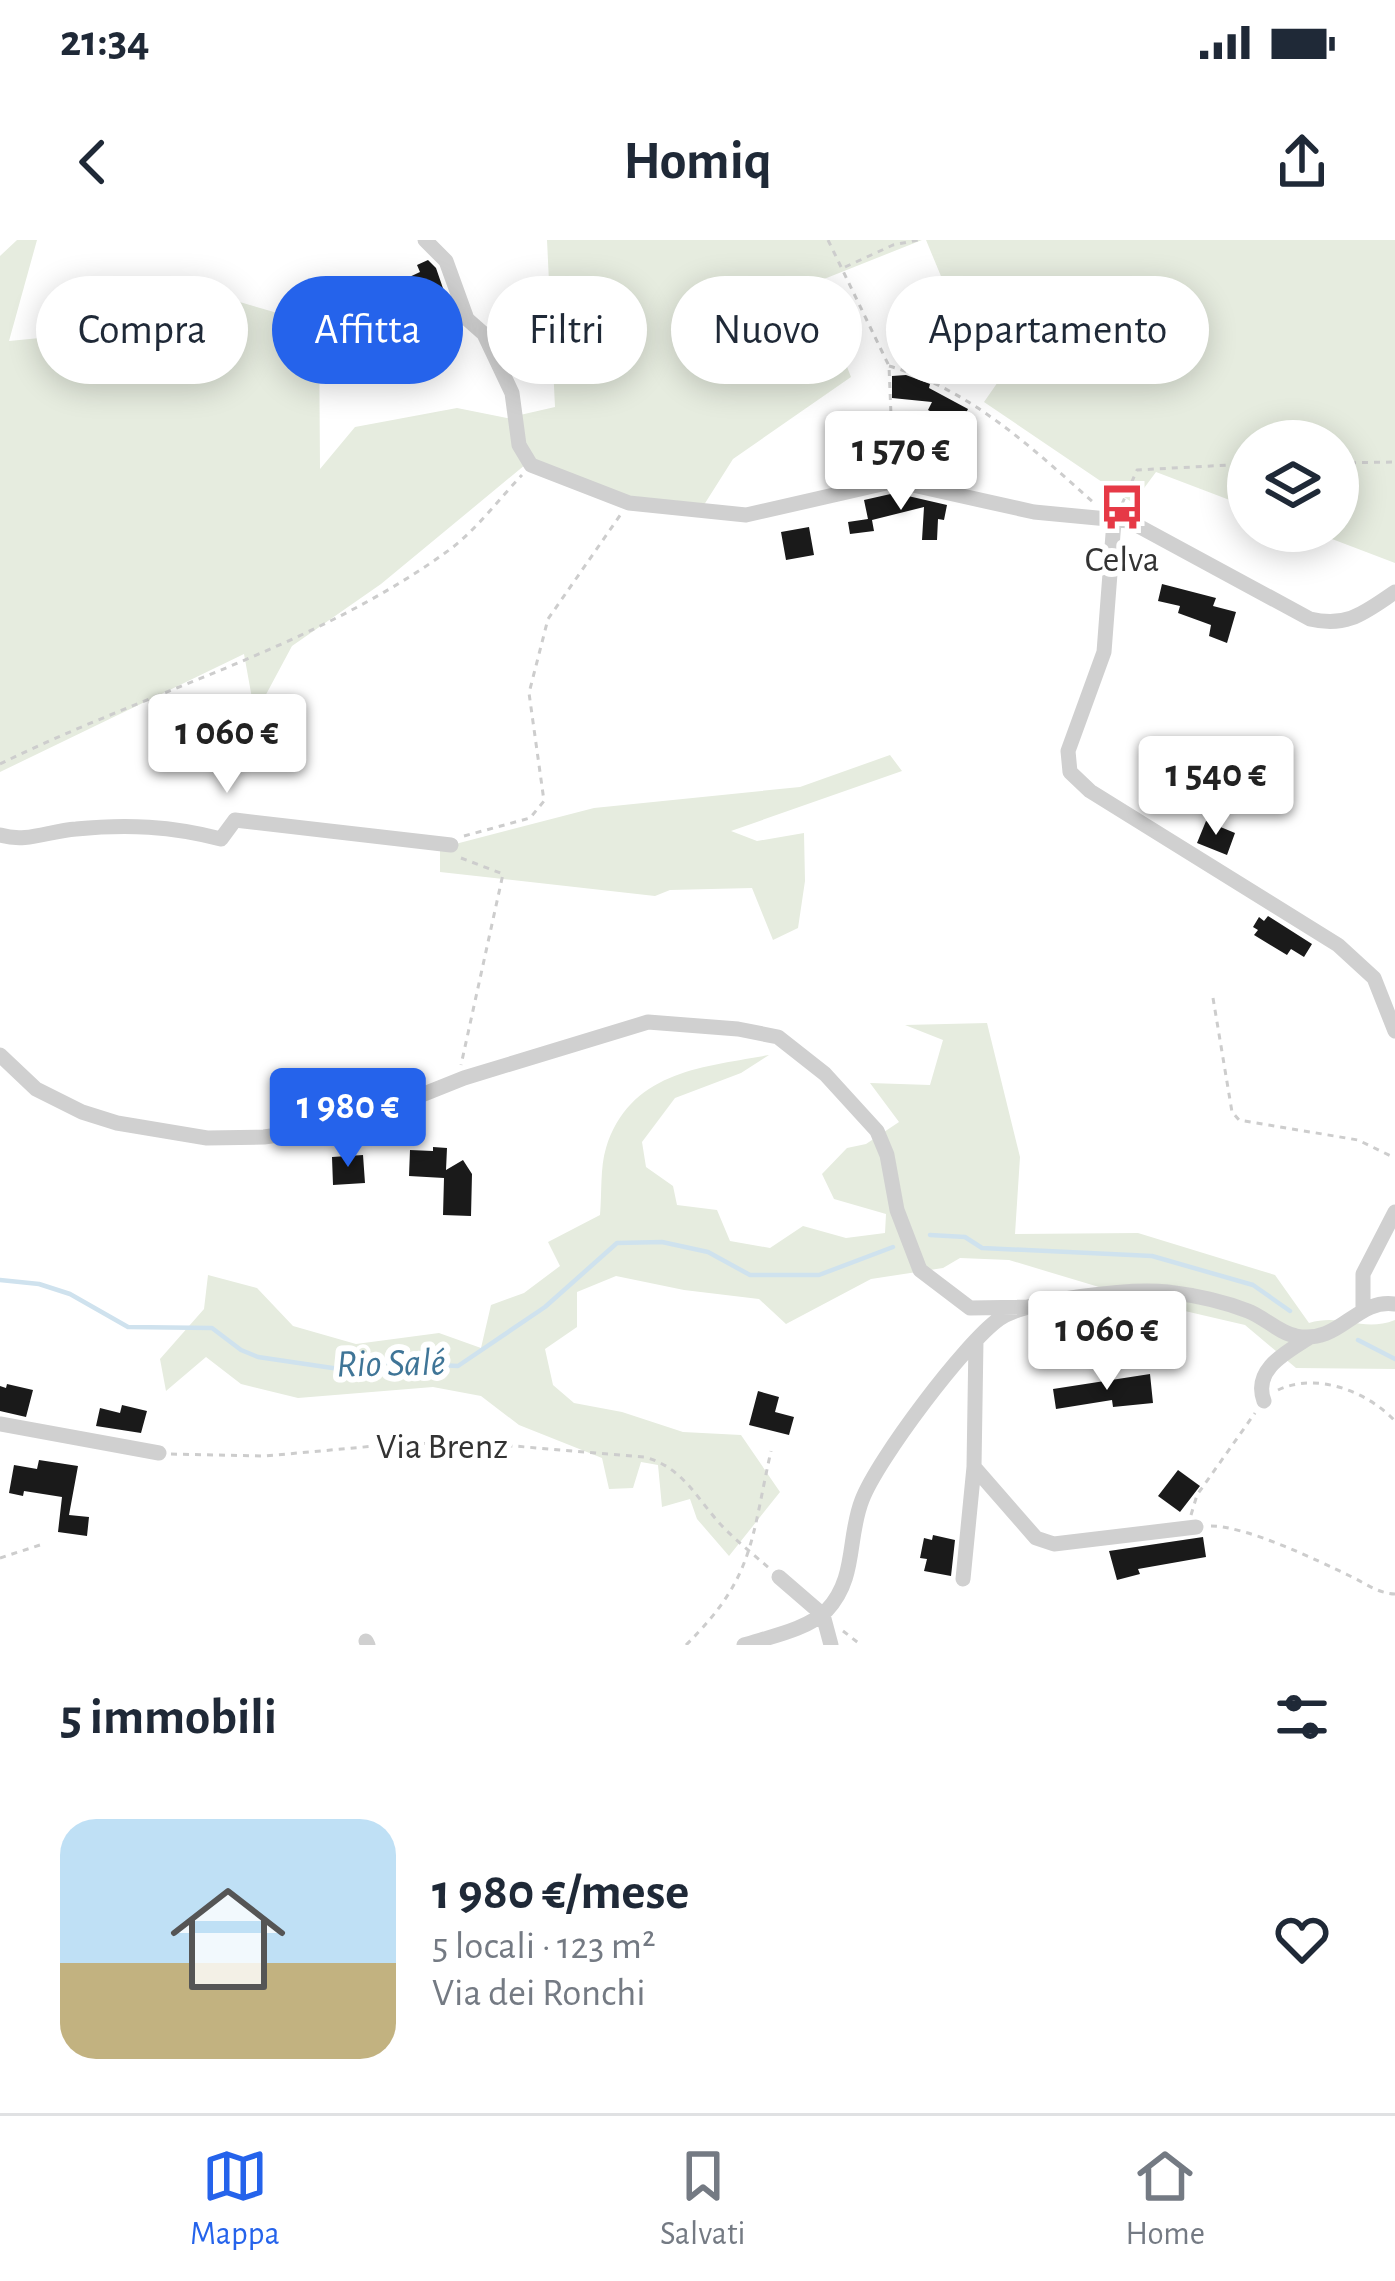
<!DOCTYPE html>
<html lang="it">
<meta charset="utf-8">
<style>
body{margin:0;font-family:"Alegreya Sans",sans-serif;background:#f2f2f3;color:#1f2937;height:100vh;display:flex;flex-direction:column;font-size:45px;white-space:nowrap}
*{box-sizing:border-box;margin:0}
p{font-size:39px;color:#747a83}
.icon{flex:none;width:66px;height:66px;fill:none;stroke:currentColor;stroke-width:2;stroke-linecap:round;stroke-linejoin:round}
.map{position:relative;height:1405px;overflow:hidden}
.panel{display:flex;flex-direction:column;background:#fff;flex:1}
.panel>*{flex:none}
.banner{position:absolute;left:36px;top:36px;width:1323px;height:108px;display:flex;gap:24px}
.controls{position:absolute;left:1227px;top:180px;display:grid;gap:24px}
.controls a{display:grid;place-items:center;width:132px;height:132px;border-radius:50%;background:#fff;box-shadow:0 6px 30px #0003;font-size:60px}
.price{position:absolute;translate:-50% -102px;padding:0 27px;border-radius:12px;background:#fff;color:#222;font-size:39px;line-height:78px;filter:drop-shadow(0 3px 6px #0008)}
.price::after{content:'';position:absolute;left:50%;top:72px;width:36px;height:27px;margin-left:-18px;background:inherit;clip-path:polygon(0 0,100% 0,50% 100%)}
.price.current{background:#2563eb;color:#fff}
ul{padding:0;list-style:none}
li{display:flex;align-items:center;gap:36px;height:300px;padding:0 60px}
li+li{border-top:3px solid #e0e1e3}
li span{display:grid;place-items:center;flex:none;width:336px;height:240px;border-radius:36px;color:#555}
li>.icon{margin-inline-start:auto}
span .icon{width:144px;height:144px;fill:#fffc;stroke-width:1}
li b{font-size:51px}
h2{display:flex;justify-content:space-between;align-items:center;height:144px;padding:0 60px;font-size:51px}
.tag{padding:0 42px;border-radius:54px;background:#fff;box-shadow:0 6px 30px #0003;font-size:42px;line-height:108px}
.tag.current{background:#2563eb;color:#fff}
.status{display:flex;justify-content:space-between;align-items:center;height:84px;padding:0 60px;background:#fff;direction:ltr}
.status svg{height:33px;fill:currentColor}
header{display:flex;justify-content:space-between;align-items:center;height:156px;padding:0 60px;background:#fff;font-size:54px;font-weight:600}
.tab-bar{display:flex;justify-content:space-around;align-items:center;height:168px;border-top:3px solid #e0e1e3;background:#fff;font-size:33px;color:#747a83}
.tab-bar a{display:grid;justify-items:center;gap:6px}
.tab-bar .current{color:#2563eb}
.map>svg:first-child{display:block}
.green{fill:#e6ecdf}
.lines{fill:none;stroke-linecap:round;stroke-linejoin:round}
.stream{stroke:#cfe2ee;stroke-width:4.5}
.building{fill:#1a1a1a}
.path{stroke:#cdcdcd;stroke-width:3;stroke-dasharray:6 6;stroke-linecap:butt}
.minor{stroke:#d0d0d0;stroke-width:15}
.labels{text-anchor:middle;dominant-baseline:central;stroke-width:12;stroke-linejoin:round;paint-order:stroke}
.poi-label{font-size:36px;fill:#333;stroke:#fff}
.street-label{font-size:36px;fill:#333;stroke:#fff}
.water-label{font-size:39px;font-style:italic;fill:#3f7597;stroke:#fff}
</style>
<div class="status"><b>21:34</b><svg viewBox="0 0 49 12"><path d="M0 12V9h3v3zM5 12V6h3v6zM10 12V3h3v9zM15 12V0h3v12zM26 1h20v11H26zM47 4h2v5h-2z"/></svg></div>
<header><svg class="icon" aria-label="back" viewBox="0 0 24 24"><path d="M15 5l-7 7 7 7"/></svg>Homiq<svg class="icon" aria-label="share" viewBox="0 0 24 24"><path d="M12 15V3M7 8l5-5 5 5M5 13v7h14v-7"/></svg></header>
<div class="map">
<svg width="1395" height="1405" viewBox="0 0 1395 1405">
<rect width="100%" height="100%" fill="#fff"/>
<path class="green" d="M17,0H37L9,101L81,94L205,52L319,85L320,229L355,187L457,168L507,178L555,167L547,0H922L814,43L851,137L733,219L702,268L631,258L531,220L381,344L292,406L255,475L244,414L0,532V16Z
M926,0H1395V323L1311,291H1338V201H1248V267L1156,232L1133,263L984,162L1000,139L962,87Z
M890,515L902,531L731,591L757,601L804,593L805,641L798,688L773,700L752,648L670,650L655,656L440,632V608L594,568L800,547Z
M987,783L1020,917L1015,994L1138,993L1275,1035L1309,1083C1343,1073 1362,1093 1395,1080V1129L1296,1128L1245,1085L1159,1065L1009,1020L960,1018L943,1028L871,1039L786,1084L759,1059L684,1050L616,1036L577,1052V1087L545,1109L553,1145L574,1163L622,1172L683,1192L741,1195L780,1252L729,1316L697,1279L690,1259L662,1267L658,1225L641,1222L633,1248L609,1249L602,1218L519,1185L481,1156L433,1147L298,1158L241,1144L206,1117L166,1151L160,1119L204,1069L208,1035L257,1048L293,1086L356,1104L439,1093L481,1108L491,1065L524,1053L560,1026L548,1002L600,975C602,954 600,927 606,908C630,831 702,827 769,815L741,833L675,858L642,902L646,927L673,946L677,965L717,970L730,1001L770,1008L803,986L846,998L885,993L886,974L834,959L822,934L847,908L866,904L899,882L870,843L930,845L943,800L905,785Z"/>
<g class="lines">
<path class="stream" d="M930,995L965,997L982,1008L1152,1016L1253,1045L1290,1071
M0,1040L39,1044L70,1054L128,1087L212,1088L241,1110L258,1117L346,1130L356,1121L458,1126L545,1067L617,1003L662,1002L708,1012L750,1035H819L893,1007
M1358,1100L1395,1119"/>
</g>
<path class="building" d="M428,20L436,28L446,57L436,62L430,50L411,58L403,40L420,32L417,25Z
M906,135L930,144L929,148L968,169L959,187L928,170L932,162L892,158V136Z
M837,201L872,216L873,208L910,214L911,202L934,203V214H922V223H915V233L892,229L843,240L832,234L840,219L831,214Z
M895,253L947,265L944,280L938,279L937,300H922L924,267L872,280L874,291L850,294L848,282L868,279L864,260Z
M809,287L814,315L786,320L781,292Z
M1162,344L1216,358L1213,366L1236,372L1227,403L1209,396L1211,385L1178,373L1180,366L1158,361Z
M1206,581L1235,593L1227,615L1197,603Z
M1268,676L1312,704L1304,717L1291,709L1287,715L1254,695L1258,690L1253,687L1259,677L1264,681Z
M433,907L447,908L446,930L463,920L472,934L471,976L443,975L444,938L409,936L410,910L433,911Z
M363,915L365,943L333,945L332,917Z
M1150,1134L1153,1163L1113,1167L1112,1160L1056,1169L1053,1149Z
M7,1144L33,1150L26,1177L0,1171V1146L6,1148Z
M758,1151L779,1157L775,1172L794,1177L789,1195L749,1185Z
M122,1165L147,1171L141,1193L96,1186L100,1168L120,1173Z
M39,1220L78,1226L69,1275L89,1277L87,1296L58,1292L62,1257L24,1251L23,1256L9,1253L14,1225L37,1229Z
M1178,1230L1200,1246L1180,1272L1158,1256Z
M933,1295L955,1300L951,1336L924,1331L927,1319L920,1318L924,1298L932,1300Z
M1203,1297L1206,1317L1138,1329L1140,1334L1117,1340L1109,1311Z"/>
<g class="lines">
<path class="path" d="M828,0L889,126L893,224
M845,27L893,5L918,0
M889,126C970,149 1032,208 1094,263
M1338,223L1395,222
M1122,264L1137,230L1248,224
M0,524C146,452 311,409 445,313C474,293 498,260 522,235
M464,596L530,578L544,561L529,453L548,379L621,274
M461,618L503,634L461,825
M1213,758L1232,872L1239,880L1358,900L1395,918
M1278,1150C1316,1132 1367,1151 1395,1181
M171,1214L265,1216L408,1203L514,1206L644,1217C684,1227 697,1260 724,1288C738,1302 754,1315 769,1328
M1191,1275L1197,1255L1255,1173
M1211,1286C1246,1286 1317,1320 1350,1336C1367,1344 1377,1353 1395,1354
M0,1318L43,1304
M843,1391L861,1405
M686,1405C755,1337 751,1299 771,1211"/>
<path class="minor" d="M425,0L446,21L467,79L484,94L512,153L519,205L531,225L629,263L746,275L895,241L1034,272L1129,281L1310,379C1348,388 1365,372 1395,352
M1114,281L1104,412L1068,511L1070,532L1090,551L1338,705L1374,738L1395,791
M0,595C27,603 48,591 76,589C127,584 171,586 221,599L235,580L451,605
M0,815L36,849L82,872L117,883L207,898L264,897L344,886L464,838L648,782L738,789L778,797L825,834L877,891L887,915L897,970L920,1030L970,1068L1036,1067
M1363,1071V1034L1395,972
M976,1100L974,1227L1036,1298L1054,1304L1196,1287
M1264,1161C1252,1129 1287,1112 1310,1097
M0,1184L159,1213
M779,1337L823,1375L831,1405
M963,1339L974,1227
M366,1401L368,1405
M744,1405C769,1397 809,1389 827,1370C857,1338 847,1298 862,1260C877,1220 965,1103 999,1079C1029,1059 1131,1048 1168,1052C1193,1055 1225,1062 1248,1071C1264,1077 1279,1093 1296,1096C1340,1105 1356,1058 1395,1064"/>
</g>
<defs>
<g id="bus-bare" transform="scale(3.6)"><path d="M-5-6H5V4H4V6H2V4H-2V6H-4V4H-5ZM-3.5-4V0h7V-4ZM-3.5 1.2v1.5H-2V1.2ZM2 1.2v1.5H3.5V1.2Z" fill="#e63946" stroke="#fff" stroke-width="2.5" paint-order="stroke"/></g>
</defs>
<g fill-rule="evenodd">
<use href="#bus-bare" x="1122" y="267"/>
</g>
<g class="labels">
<g class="poi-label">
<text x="1122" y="320">Celva</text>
</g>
<g class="street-label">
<text x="442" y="1207">Via Brenz</text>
</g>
<g class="water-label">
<text transform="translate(391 1124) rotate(-1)">Rio Salé</text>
</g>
</g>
</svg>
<div class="controls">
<a><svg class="icon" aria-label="layers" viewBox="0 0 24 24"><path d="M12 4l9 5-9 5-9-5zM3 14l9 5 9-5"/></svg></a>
</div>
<b class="price" style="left:901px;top:273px">1 570 €</b>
<b class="price" style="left:227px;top:556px">1 060 €</b>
<b class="price" style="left:1216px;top:598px">1 540 €</b>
<b class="price current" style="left:348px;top:930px">1 980 €</b>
<b class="price" style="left:1107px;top:1153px">1 060 €</b>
<div class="banner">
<a class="tag">Compra</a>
<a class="tag current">Affitta</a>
<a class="tag">Filtri</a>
<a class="tag">Nuovo</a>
<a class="tag">Appartamento</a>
</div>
</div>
<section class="panel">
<h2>5 immobili<svg class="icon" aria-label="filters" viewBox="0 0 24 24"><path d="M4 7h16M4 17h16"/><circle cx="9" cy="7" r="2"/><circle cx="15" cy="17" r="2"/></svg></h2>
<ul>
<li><span style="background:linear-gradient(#bfe0f5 60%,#c2b280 0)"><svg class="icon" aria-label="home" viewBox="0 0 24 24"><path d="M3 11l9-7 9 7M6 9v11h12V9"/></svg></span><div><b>1 980 €/mese</b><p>5 locali · 123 m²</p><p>Via dei Ronchi</p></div><svg class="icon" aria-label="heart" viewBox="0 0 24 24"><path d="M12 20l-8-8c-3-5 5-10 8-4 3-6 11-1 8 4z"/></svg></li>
</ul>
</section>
<nav class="tab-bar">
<a class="current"><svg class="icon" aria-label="map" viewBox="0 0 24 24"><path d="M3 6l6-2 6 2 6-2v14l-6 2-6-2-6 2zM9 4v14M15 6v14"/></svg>Mappa</a>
<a><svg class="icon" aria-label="saved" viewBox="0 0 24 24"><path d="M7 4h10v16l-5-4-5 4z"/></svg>Salvati</a>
<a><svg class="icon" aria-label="home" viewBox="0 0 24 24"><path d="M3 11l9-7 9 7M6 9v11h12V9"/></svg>Home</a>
</nav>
